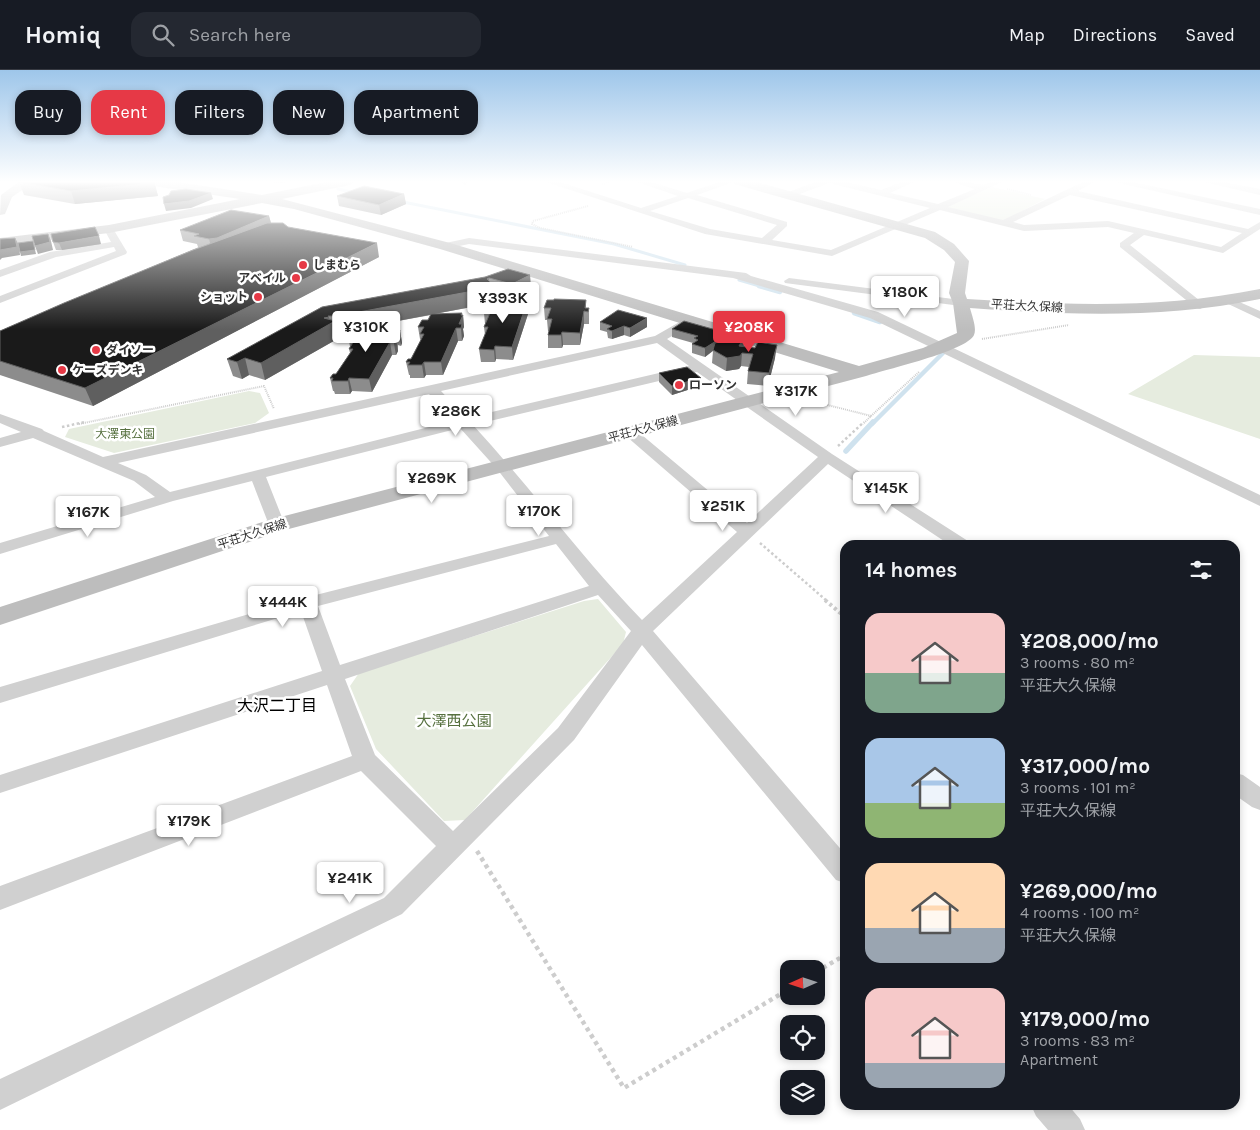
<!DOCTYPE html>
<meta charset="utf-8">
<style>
body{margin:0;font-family:Karla,"Noto Sans JP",sans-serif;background:#242831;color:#f1f3f6;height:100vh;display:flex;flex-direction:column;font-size:19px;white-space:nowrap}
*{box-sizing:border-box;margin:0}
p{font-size:16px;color:#9ea1a6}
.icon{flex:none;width:28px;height:28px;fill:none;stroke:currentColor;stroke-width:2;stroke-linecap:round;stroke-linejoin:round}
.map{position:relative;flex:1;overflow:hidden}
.details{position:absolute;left:840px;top:470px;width:400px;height:570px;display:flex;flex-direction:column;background:#171b24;border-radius:15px;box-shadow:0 2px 8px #0003}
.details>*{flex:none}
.hud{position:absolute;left:15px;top:20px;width:475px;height:45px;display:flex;gap:10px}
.needle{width:32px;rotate:267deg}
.tools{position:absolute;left:780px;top:890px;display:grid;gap:10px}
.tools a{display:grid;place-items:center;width:45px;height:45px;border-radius:10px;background:#171b24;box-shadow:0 2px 8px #0003;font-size:25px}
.price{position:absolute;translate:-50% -42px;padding:0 11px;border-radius:5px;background:#fff;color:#222;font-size:16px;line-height:32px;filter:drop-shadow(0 1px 2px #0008)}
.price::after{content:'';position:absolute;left:50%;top:30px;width:15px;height:11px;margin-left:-8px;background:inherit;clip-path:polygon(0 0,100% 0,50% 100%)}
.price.current{background:#e63946;color:#fff}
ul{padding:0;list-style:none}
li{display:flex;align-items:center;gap:15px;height:125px;padding:0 25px}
li span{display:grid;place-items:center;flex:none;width:140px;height:100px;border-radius:15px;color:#555}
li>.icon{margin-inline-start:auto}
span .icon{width:60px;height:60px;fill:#fffc;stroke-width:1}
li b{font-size:21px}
h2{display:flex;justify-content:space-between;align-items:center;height:60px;padding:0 25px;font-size:21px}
.pill{padding:0 18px;border-radius:15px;background:#171b24;box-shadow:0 2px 8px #0003;font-size:18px;line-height:45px}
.pill.current{background:#e63946;color:#fff}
header{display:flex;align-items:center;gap:30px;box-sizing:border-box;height:70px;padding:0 25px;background:#171b24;border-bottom:1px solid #363941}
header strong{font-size:24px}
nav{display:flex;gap:28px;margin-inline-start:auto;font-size:18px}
.search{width:350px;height:45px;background:#242831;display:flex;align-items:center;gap:12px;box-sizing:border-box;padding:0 18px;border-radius:15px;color:#9ea1a6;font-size:19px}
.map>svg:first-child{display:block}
.green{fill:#e6ecdf}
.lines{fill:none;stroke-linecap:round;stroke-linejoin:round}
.stream-far2{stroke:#cfe2ee;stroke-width:3}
.stream-far1{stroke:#cfe2ee;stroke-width:4.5}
.stream{stroke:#cfe2ee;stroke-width:5.5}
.path-far3{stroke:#cdcdcd;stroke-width:2;stroke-dasharray:1 1;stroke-linecap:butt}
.path-far2{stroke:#cdcdcd;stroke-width:2.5;stroke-dasharray:2.5 2.5;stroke-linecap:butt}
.path-far1{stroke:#cdcdcd;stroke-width:4;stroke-dasharray:3 3;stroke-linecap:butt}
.path{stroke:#cdcdcd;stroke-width:4.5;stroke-dasharray:4 4;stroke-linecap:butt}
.street{fill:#d0d0d0;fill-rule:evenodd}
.secondary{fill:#bdbdbd;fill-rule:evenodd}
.wall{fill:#8c8c8c}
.shaded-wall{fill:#5f5f5f}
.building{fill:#1a1a1a;stroke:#5f5f5f}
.poi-dot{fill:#e63946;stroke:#fff;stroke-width:2}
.labels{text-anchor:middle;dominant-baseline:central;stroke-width:5;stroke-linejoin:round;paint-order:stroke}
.far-poi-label{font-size:12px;font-weight:bold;fill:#333;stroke:#fff;text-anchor:start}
.far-street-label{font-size:12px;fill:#333;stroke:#fff}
.far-park-label{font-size:12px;fill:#56703f;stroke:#fff}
.park-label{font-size:15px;fill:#56703f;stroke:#fff}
.neighbourhood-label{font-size:16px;fill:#000;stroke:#fff}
</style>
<header>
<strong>Homiq</strong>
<div class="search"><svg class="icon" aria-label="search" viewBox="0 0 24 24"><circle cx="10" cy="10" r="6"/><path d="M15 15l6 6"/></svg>Search here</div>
<nav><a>Map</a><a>Directions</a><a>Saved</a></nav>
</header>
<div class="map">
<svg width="1260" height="1060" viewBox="0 0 1260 1060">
<rect width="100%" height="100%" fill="#fff"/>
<path class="green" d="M992,117L1045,129L1003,151L950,138L947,136Z
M1194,285L1260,287V369L1128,324Z
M249,321L260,323L269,343L255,353L114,383L65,367L69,359Z
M598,529L626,562L623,574L465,750L444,751L376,679L350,616L359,603L584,531Z"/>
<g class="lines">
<path class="stream-far2" d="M338,119L356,123
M398,131L614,174L685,195
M739,210L763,217"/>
<path class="stream-far1" d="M759,216L780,222
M854,243L880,252
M872,354L943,283"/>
<path class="stream" d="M846,381L873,352"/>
<path class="path-far3" d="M602,114L611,111
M1007,119L1031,125
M588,136L533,151L532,154L540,158L633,177
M982,269L1069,255
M812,331L871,346L863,354
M871,346L919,302
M79,354L264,316L274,339"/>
<path class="path-far2" d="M62,357L85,352
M838,376L864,352
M760,473L827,531"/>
<path class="path-far1" d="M825,530L845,547"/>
<path class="path" d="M477,781L624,1018L789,919
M816,902L845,885"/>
<path class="street" d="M470,111L465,115L461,112V111Z
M543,111H557L641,138L678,126L634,111H648L687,123L722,111H736L697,125L787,152V156L772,170L831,180L930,138L829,113L789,128L785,125L786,123L818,111H843L881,120L904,111H916L890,123L938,134L975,119L949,111H965L983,115L992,111H1004L948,137L1003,150L1085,111H1096L1078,121L1248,159L1260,152V159L1223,183L1144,165L1130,175L1204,234L1206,236L1200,239L1196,238L1120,177V173L1134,163L1108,157L1024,161L940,140L832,186L705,164ZM1070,125L1242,163L1221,177L1108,151L1024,155L1013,152ZM688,128L777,155L762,168L710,159L650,141Z
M1110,111H1128L1260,139V145Z
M1200,111H1219L1260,119V125Z
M109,156L112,157L127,182L126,184L0,233V226L116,181L114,177L56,187L0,207V200L50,182L111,172L104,159Z
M469,168L746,203L751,206L878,242L1260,425V436L870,248L733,208L469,174L445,179L440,176L441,174Z
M789,208L961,230L967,233L961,236L785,213L784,211Z
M1228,227L1260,241V249L1224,232L1222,230L1224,228Z
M690,246L694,247L696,250L694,253L667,269L832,384L968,471L971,475H950L828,394L653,561L845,784V813L836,810L642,575L574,670L402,844L0,1040V1009L384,828L436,776L361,701L0,840V816L352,686L327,615L0,723V705L322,601L301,541L0,633V617L300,529L549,466L497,399L460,358L266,407L285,455L283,459H271L269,455L252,411L173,431L0,484V473L155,427L134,411L33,368L0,377V368L21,362L0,353V344L42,359L44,361L103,387L655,266ZM657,273L689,296L466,348L441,321ZM697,302L818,387L747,453L636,360H626L624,363L626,366L737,462L642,550C582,488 531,418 473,355ZM429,324L453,351L170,422L146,405L118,393ZM556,474L589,516L340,595L318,536ZM598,525L631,561L558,658L453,761L375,685L345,609Z
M1235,703L1243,705L1260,717V740L1252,737L1235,725Z
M1031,1035H1068L1080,1049L1085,1060H1048L1036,1046Z"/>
<path class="secondary" d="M20,111H35L12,127L5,144L0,145L1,125Z
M140,111H171L262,125L331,111H356L350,115L282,129L450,173L859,296L923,278L957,263L953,233L949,223L955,192L944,180L925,168L734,114L732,111H753L935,162L954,174L969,191L965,223L967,229C1067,235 1161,239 1260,219V229C1162,249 1069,245 970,238C972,246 977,258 974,265C967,281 884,300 866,306L285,460L0,555V537L269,450L839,302L440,179L294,139L262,133L109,163L0,176V168L109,155L240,129L146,115Z"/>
</g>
<path class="wall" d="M154,111L158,126L75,134L24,125L19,112Z
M263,111H289L281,113Z
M404,124L406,134L381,145L339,136L337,126Z
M269,146L271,153L288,157L379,187L93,336L0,305V261L199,177H198L197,174L183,171L180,160Z
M53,172L101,174L62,180H56Z
M530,205L531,221L513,229L496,225L497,232H527L528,244L513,290L496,289L495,292H481L479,279L485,265L484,257L485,254L484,243L493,235L494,233L434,244L462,243V245H463L464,257L463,259L464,266L462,271H458L443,305H426L424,308H410V305H409L406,292L411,289L421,270L420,269L418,257L428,250L431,245L337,262L339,268L265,310L249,305L242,309L233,306L227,289L322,237L485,207Z
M554,230H586V238H589V254H584L580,275H563L562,278H548V265L549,261H548L547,250H545L544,238Z
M600,252L647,257L630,267L624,265L612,269L608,268L607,262L600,260Z
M396,256L397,259L400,260L402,273L401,276L398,275V281L396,285H392L372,322L352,321L350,324H335L334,321H333L330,308L336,304L350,283L349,279L350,277L349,271L360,263L381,258Z
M672,259L733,268L745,265L744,277L775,288L768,316L747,314L748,301L749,297L741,296L739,299L726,301L712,293L713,281L705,287L692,283V274L693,273L672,267Z
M659,303L700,316L672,325L659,312Z"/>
<path class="shaded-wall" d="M154,111L158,126L75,134L71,121Z
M281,111H289L281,113Z
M211,123L213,129L191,138L166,141L164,134Z
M404,124L406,134L381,145L379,135Z
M269,146L272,157L212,180L209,169Z
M48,164L51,171L53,180L38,184L35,176Z
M99,166L101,174L62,180L59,173Z
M15,168L19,175L20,185L2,188L0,190V180Z
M33,171L36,184L21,186L20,182Z
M377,173L379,187L93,336L85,318Z
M530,205L531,221L513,229L512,214Z
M489,208V218L495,217L497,232L340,262L337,246Z
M527,232L528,244L513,290L512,277Z
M584,241V254L580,275V263Z
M462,243V246L463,245L464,257L463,259L464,266L462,271L461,258L459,254Z
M329,247L331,254L335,251L339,268L265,310L261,293L324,248Z
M647,248V257L630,267V258Z
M624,256V265L612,269V261Z
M456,258L458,271L443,305L441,292Z
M400,260L402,273L401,276L399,263Z
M562,262L563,275L562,278L561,265Z
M395,263L398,281L396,285L393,268Z
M745,265L743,278L742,283L741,296L739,299L726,301L727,288L739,276Z
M716,271L715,279L705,287V278Z
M390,272L392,285L372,322L369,309Z
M777,275L775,288L768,316L769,303Z
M495,276L496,289L495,292L494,280Z
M245,288L249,305L242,309L237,292Z
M424,292L426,305L424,308L422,295Z
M349,308L352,321L350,324L348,311Z
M701,308L700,316L672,325V316Z"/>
<path class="building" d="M23,111H154V113L71,121L19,112Z
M364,116L404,124L379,135L337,126Z
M186,119L211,123L189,131L164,134L163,127L169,125L171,121Z
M231,140L269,146L217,168L209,169L194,166L199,164L180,160Z
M267,153H283L288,157L377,173L85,318L0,291V261L64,233L193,180Z
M95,157L99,166L59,173L53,172L51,164Z
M48,164L50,172L35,176L32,166Z
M15,168L17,177L0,180V169Z
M33,171L35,180L20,182L18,173Z
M508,199L530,205L512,214L489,208L487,209L495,217L337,246H328L329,247L324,248L335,251L261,293L245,288L237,292L227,289L322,237L485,207Z
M554,229L586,230L585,238H589L588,242L584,241L580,263L562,262L561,265H548L552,249H547L551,238H544L547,230H554Z
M513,230L527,232L512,277L495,276L494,280L479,279L488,257H484L490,243H484L487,235H493L495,232H512Z
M618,240L647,248L630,258L624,256L612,261L607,259L612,256L600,252Z
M462,243L461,245H463L459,254H462L461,258H456L441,292H424L422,295H408L410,292H406L408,289H411L424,264H420L424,257H418L422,250H428L431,244Z
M684,251L734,265L728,269L719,271H716L705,278L692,274L698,270L694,268L698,266L672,259Z
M382,255L396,256L395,258L400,260L399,263H395L393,268H396L394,272H390L369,309L349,308L348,311H332L333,308H330L333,304H336L353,279H349L354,271H349L354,262L360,263L363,258H381Z
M745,265L739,276L755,278L758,272L777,275L769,303L748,301L753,284L742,283L740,286L727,288L713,280L715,273Z
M687,297L701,308L672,316L659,303Z"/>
<linearGradient id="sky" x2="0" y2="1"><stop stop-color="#9ec6ea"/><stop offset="0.43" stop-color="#fff"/><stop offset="1" stop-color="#fff" stop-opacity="0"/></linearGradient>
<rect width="1260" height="260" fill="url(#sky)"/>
<g class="poi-dot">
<circle cx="303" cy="195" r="5"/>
<circle cx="296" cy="208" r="5"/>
<circle cx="258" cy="227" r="5"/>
<circle cx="96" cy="280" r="5"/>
<circle cx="62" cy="300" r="5"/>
<circle cx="679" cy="315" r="5"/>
</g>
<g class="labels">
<g class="far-poi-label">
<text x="313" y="195">しまむら</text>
<text x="286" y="208" text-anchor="end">アベイル</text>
<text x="248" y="227" text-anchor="end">ショット</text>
<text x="106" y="280">ダイソー</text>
<text x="72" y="300">ケーズデンキ</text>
<text x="689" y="315">ローソン</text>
</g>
<g class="far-street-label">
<text transform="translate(1027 236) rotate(3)">平荘大久保線</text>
<text transform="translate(643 359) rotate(-15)">平荘大久保線</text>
<text transform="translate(252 464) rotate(-18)">平荘大久保線</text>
</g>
<g class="far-park-label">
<text x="125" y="364">大澤東公園</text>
</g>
<g class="park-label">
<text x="454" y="651">大澤西公園</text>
</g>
<g class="neighbourhood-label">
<text x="277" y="635">大沢二丁目</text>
</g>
</g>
</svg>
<div class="tools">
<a><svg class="needle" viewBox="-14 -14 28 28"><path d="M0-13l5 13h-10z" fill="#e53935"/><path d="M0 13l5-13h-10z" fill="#9ea1a6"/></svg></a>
<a><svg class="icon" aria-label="locate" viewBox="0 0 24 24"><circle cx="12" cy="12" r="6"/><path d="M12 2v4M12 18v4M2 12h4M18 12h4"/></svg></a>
<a><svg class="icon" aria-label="layers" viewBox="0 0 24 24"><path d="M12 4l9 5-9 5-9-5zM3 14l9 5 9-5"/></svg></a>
</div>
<b class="price" style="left:905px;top:248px">¥180K</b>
<b class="price" style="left:503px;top:254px">¥393K</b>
<b class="price" style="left:366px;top:283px">¥310K</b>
<b class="price current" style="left:749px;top:283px">¥208K</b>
<b class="price" style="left:796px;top:347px">¥317K</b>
<b class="price" style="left:456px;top:367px">¥286K</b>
<b class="price" style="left:432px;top:434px">¥269K</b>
<b class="price" style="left:886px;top:444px">¥145K</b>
<b class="price" style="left:723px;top:462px">¥251K</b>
<b class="price" style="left:539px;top:467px">¥170K</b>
<b class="price" style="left:88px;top:468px">¥167K</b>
<b class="price" style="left:283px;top:558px">¥444K</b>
<b class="price" style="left:189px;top:777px">¥179K</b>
<b class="price" style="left:350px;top:834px">¥241K</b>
<div class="hud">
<a class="pill">Buy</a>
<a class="pill current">Rent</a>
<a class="pill">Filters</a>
<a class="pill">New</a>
<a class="pill">Apartment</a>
</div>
<section class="details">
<h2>14 homes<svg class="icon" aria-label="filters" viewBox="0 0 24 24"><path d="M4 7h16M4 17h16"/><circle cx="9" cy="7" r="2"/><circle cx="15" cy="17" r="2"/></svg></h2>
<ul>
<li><span style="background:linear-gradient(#f6c9c9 60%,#7fa58c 0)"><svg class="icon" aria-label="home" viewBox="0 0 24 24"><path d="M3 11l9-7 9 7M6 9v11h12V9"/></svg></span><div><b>¥208,000/mo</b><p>3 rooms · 80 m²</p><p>平荘大久保線</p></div></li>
<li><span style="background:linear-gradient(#a9c7e8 65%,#8fb573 0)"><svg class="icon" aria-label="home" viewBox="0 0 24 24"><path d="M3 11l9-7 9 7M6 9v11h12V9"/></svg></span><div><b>¥317,000/mo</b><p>3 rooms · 101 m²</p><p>平荘大久保線</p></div></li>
<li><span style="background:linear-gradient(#ffd9b3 65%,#9aa5b1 0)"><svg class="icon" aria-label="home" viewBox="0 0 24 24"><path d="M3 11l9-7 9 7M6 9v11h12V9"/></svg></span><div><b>¥269,000/mo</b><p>4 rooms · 100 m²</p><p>平荘大久保線</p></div></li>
<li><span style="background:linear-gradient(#f6c9c9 75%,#9aa5b1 0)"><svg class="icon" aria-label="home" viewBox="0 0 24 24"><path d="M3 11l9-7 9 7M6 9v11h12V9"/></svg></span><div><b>¥179,000/mo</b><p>3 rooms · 83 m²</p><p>Apartment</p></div></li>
</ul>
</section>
</div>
